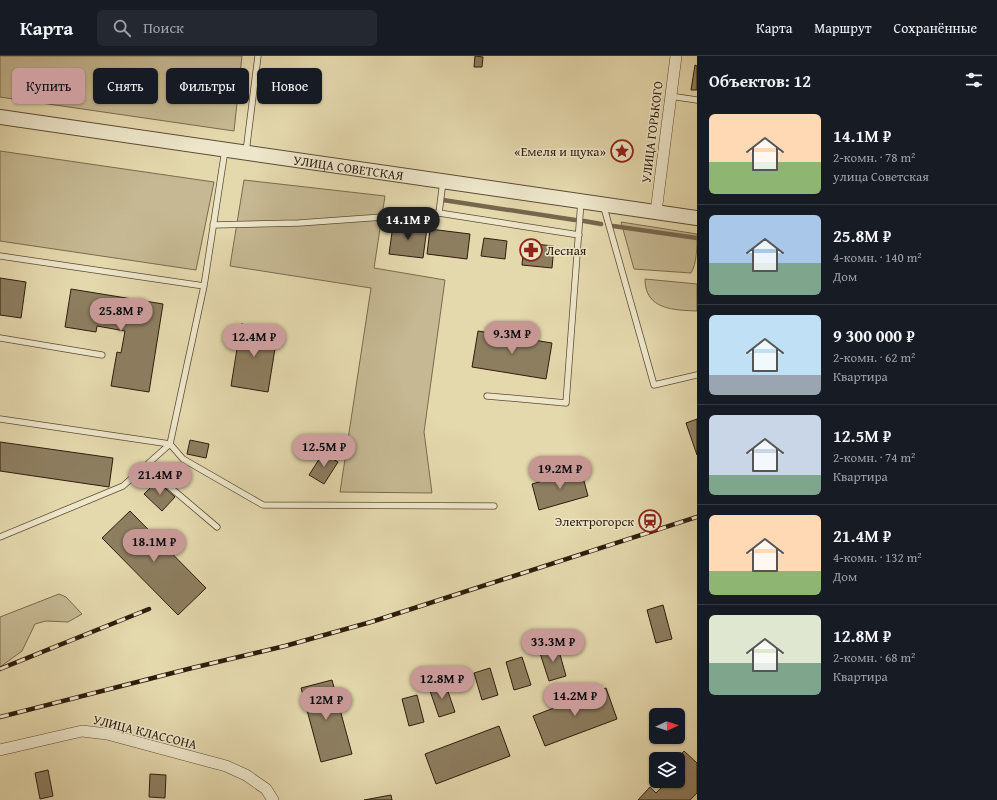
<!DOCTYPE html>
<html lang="ru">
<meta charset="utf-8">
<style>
body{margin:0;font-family:"Gentium Book Plus",serif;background:#242831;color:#f1f3f6;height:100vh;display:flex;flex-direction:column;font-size:15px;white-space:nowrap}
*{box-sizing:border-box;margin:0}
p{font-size:13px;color:#9ea1a6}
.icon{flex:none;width:22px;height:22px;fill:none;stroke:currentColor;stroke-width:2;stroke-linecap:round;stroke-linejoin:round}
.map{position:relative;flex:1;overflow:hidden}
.panel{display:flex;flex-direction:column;background:#171b24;width:300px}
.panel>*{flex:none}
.guide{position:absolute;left:12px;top:12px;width:380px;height:36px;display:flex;gap:8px}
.needle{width:26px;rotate:87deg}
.tools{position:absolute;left:649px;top:652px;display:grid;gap:8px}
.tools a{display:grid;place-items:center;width:36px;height:36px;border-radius:6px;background:#171b24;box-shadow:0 1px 3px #0004;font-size:20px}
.price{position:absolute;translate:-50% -34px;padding:0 9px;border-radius:14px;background:#c59692;color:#111;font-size:13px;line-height:26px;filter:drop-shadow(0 1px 2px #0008)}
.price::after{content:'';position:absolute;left:50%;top:24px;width:12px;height:9px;margin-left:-6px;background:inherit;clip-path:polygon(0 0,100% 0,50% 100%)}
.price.on{background:#222;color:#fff}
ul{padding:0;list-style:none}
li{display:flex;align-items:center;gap:12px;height:100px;padding:0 12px}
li+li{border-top:1px solid #363941}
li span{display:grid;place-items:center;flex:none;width:112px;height:80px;border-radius:6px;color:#555}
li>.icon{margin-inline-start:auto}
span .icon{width:48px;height:48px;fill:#fffc;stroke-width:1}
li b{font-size:17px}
h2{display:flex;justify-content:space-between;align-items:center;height:48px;padding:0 12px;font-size:17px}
.chip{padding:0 14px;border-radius:6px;background:#171b24;box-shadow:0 1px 3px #0004;font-size:14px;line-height:36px}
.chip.on{background:#c59692;color:#111}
header{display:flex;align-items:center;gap:24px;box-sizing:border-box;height:56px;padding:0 20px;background:#171b24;border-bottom:1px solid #363941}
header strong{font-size:19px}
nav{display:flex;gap:22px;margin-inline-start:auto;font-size:14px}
.search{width:280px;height:36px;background:#242831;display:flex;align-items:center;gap:10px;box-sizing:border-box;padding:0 14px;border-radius:6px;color:#9ea1a6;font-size:15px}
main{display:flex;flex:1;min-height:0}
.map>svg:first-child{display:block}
.green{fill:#c5b892;stroke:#7a6a4f}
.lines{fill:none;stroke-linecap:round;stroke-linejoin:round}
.stream{stroke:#76664c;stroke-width:4.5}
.building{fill:#8d7e60;stroke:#2f1c0c}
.service-casing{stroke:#5c4b34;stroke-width:7}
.minor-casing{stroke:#5c4b34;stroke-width:12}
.tertiary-casing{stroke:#5c4b34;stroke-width:16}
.service{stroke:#ede6ca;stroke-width:5.5}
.minor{stroke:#ede6ca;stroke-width:11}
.tertiary{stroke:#ede6ca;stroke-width:14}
.rail-casing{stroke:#2f1c0c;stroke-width:4.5}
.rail{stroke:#ede6ca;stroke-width:3;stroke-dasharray:9;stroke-linecap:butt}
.labels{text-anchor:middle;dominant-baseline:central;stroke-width:3;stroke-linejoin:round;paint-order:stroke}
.street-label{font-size:13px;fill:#2f1c0c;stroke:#ede6ca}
.poi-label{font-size:13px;fill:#2f1c0c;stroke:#ede6ca;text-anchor:end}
</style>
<header>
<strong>Карта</strong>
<div class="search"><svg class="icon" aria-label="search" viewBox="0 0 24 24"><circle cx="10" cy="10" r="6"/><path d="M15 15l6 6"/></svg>Поиск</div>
<nav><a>Карта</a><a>Маршрут</a><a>Сохранённые</a></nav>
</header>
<main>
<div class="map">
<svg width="697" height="744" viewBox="0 0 697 744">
<rect width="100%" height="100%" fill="#e4d8ad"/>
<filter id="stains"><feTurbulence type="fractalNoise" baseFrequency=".005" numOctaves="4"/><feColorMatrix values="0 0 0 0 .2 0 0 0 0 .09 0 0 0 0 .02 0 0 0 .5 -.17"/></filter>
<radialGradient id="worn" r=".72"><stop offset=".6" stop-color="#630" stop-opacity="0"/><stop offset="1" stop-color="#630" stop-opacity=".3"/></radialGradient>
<path class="green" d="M0,0H242L234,75L0,41Z
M0,95L214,126L196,214L0,185Z
M244,124L385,140L374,212L445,224L424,376L432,437L340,436L371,232L230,210Z
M621,166L697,178C697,191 697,207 691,217L634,213Z
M645,223L697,228V255C674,254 645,254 645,223Z
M59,538L66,541L82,558L68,566L46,565L35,568L22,595L0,611V561Z"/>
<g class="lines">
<path class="stream" d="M443,144L575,164
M584,165L601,168
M613,170L697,182"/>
</g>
<path class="building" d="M475,0L483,1L482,11H474Z
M695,9L697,10V34H691Z
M393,169L427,172L423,202L389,198Z
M430,173L470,178L467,203L427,198Z
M484,182L507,185L505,203L481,200Z
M524,187L554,190L552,212L522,209Z
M0,222L26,226L21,262L0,259Z
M71,233L163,248L149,336L111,330L117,296L121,297L125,275L97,270L96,276L65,271Z
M241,268L278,274L268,336L231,330Z
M478,275L552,287L546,323L472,311Z
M697,363V399L686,367Z
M190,384L209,388L206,402L187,398Z
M0,386L113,402L109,431L0,415Z
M323,397L338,406L324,428L309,419Z
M581,414L588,440L539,454L532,428Z
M157,425L175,441L162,455L144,438Z
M130,455L206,532L178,559L102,482Z
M663,549L672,583L656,587L647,554Z
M557,588L566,620L549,625L539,594Z
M522,601L531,629L514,634L506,606Z
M490,612L498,639L482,644L474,617Z
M332,624L352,698L321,706L301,632Z
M445,627L455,656L439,661L429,632Z
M606,632L617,663L545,690L533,660Z
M417,639L424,666L409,670L402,643Z
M499,670L510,700L436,728L425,698Z
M684,695L697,707V737L690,744H638L650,731L656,737L668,725H678L677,703Z
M48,714L53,740L40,743L35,717Z
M150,718L166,719L165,742L149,741Z
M391,739L392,744H364Z"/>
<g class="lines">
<g class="service-casing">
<path id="service" d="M670,40L697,44
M246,96L258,0
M603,148L654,329L697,319
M439,157L443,125
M213,169L299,167L439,157L579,179
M0,200L204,230
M0,282L102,299
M487,340L566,347L581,145
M0,363L170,388L204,230L225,94
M145,410L217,471
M0,481L123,430L170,388L183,403L263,449L494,450"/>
</g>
<g class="minor-casing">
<path id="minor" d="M656,156L676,0
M0,694L82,675L107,678L226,710L246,719L266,733L273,744"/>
</g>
<g class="tertiary-casing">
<g id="tertiary">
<path id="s1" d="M0,61L697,162"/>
</g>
</g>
<use href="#service" class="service"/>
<use href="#minor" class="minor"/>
<use href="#tertiary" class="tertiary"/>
<g class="rail-casing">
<path id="rail" d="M0,613L149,553
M0,661L192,612L285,590L371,566L697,461"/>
</g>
<use href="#rail" class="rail"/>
</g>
<defs>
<g id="sight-ring" transform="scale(1.15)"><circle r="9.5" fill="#ede6ca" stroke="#8f2418" stroke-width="1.5"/><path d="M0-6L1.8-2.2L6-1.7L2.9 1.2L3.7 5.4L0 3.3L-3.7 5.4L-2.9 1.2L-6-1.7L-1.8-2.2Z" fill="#8f2418"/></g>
<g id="pharmacy-ring" transform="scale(1.15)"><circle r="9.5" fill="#ede6ca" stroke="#8f2418" stroke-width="1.5"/><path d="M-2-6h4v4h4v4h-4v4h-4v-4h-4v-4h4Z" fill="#8f2418"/></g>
<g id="station-ring" transform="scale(1.15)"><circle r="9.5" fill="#ede6ca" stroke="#8f2418" stroke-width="1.5"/><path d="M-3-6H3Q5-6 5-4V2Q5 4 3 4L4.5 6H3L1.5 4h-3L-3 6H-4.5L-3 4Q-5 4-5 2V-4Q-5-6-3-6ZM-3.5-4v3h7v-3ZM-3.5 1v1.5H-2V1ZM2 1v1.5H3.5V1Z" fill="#8f2418"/></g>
</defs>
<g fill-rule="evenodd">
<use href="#sight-ring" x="622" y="95"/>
<use href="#pharmacy-ring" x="531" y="194"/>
<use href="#station-ring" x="650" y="465"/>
</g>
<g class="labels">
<g class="street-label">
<text transform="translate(652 76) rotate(-83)">УЛИЦА ГОРЬКОГО</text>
<text stroke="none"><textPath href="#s1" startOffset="352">УЛИЦА СОВЕТСКАЯ</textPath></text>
<text transform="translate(145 676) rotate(14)">УЛИЦА КЛАССОНА</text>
</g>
<g class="poi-label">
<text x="606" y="95">«Емеля и щука»</text>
<text x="546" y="194" text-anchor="start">Лесная</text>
<text x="634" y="465">Электрогорск</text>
</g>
</g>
<rect width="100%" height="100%" filter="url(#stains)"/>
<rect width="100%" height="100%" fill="url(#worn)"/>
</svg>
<div class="tools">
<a><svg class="needle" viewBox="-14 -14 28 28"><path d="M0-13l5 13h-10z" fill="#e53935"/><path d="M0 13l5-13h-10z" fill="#9ea1a6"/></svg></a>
<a><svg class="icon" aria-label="layers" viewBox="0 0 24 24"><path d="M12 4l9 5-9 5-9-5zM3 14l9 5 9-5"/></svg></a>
</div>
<b class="price on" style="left:408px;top:185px">14.1M ₽</b>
<b class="price" style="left:121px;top:276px">25.8M ₽</b>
<b class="price" style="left:512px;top:299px">9.3M ₽</b>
<b class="price" style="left:254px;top:302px">12.4M ₽</b>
<b class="price" style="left:324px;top:412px">12.5M ₽</b>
<b class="price" style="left:560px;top:434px">19.2M ₽</b>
<b class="price" style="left:160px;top:440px">21.4M ₽</b>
<b class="price" style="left:154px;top:507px">18.1M ₽</b>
<b class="price" style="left:553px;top:607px">33.3M ₽</b>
<b class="price" style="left:442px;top:644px">12.8M ₽</b>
<b class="price" style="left:575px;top:661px">14.2M ₽</b>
<b class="price" style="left:326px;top:665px">12M ₽</b>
<div class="guide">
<a class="chip on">Купить</a>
<a class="chip">Снять</a>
<a class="chip">Фильтры</a>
<a class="chip">Новое</a>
</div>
</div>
<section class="panel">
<h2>Объектов: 12<svg class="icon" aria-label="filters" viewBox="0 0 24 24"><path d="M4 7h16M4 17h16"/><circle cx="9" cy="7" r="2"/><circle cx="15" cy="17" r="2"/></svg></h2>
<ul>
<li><span style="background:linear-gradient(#ffd9b3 60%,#8fb573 0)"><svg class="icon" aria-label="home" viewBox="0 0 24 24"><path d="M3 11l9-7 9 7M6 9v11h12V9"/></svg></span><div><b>14.1M ₽</b><p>2-комн. · 78 m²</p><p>улица Советская</p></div></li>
<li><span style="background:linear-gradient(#a9c7e8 60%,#7fa58c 0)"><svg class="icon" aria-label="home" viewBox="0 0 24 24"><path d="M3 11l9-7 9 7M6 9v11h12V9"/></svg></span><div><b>25.8M ₽</b><p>4-комн. · 140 m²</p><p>Дом</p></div></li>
<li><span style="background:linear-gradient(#bfe0f5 75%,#9aa5b1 0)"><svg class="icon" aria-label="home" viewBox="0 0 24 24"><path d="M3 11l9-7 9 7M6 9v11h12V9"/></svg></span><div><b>9 300 000 ₽</b><p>2-комн. · 62 m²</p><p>Квартира</p></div></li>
<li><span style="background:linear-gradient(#c9d6e8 75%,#7fa58c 0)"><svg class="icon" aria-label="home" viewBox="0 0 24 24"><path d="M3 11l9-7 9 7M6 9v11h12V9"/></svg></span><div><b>12.5M ₽</b><p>2-комн. · 74 m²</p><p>Квартира</p></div></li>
<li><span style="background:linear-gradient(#ffd9b3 70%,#8fb573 0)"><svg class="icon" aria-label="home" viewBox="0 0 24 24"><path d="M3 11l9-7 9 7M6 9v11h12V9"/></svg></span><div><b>21.4M ₽</b><p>4-комн. · 132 m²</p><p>Дом</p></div></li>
<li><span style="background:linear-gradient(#dfe7d0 60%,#7fa58c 0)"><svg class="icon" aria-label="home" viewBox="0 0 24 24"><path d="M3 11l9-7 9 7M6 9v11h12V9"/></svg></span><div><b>12.8M ₽</b><p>2-комн. · 68 m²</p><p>Квартира</p></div></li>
</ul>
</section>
</main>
